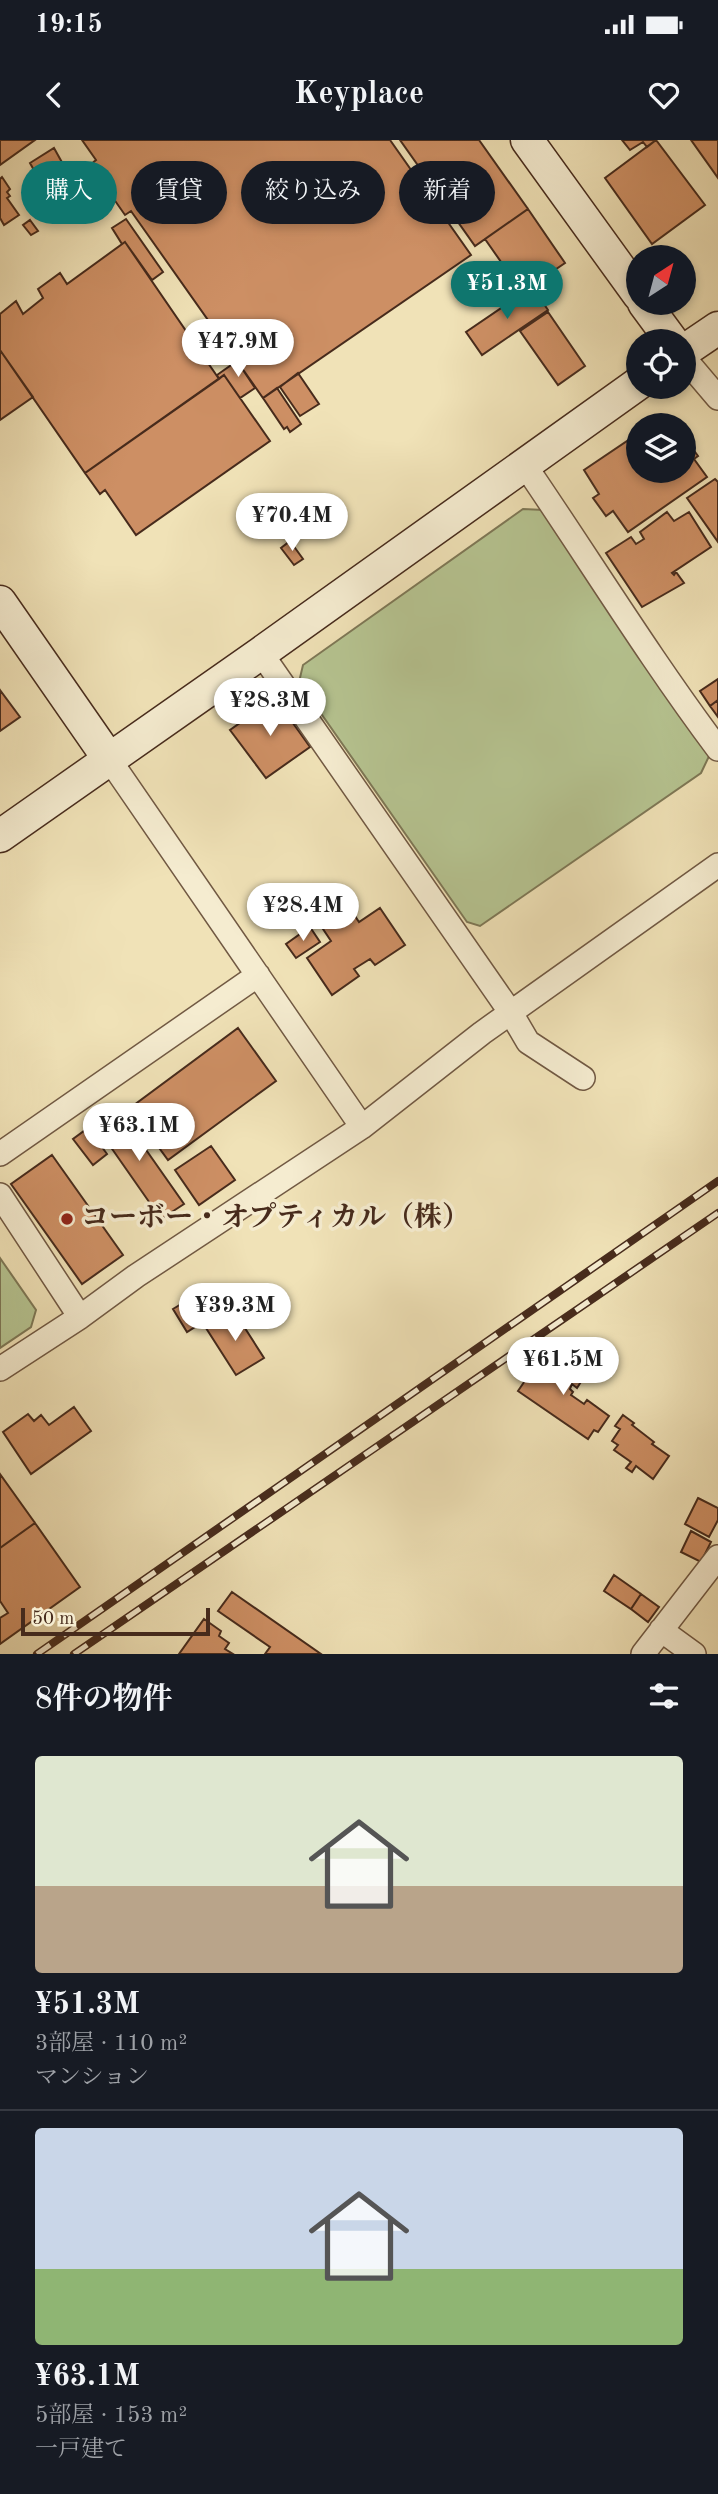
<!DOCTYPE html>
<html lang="ja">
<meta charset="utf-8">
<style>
body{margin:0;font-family:"Old Standard TT","Noto Serif JP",serif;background:#20242c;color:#f1f3f6;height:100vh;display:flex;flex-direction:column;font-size:26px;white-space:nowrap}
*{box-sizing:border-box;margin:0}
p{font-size:23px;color:#9ea1a6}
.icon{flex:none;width:38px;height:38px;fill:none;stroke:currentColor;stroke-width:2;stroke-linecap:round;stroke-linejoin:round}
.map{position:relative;height:1514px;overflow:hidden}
.sheet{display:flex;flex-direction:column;background:#171b24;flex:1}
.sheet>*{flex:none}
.guide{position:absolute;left:21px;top:21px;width:677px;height:63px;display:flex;gap:14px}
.needle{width:46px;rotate:36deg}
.fabs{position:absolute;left:626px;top:105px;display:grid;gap:14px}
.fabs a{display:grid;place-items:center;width:70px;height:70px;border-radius:50%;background:#171b24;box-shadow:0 4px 10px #0003;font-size:35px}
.scale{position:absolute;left:21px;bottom:18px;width:189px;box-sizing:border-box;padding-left:7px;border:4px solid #472b1c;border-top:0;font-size:19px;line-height:24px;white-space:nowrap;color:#472b1c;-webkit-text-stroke:5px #f5ecd0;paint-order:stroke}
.price{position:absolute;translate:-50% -60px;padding:0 16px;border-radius:24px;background:#fff;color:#222;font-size:23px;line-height:46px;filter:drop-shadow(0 2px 4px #0008)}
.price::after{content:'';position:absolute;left:50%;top:42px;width:21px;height:16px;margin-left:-10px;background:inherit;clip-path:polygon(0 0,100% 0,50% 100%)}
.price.active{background:#0f766e;color:#fff}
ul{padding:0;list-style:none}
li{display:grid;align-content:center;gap:14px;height:371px;padding:0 35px}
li+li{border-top:2px solid #363941}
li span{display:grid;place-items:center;height:217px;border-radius:7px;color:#555}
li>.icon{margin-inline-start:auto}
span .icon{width:126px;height:126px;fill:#fffc;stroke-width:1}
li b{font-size:30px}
h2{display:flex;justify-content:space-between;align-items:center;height:84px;padding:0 35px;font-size:30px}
.pill{padding:0 24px;border-radius:32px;background:#171b24;box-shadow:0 4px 10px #0003;font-size:24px;line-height:63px}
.pill.active{background:#0f766e;color:#fff}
.status{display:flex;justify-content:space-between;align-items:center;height:49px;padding:0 35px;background:#171b24;direction:ltr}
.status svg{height:19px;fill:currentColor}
header{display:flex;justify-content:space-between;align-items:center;height:91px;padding:0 35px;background:#171b24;font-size:32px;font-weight:800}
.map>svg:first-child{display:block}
.green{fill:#b6c491;stroke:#7e7856;stroke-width:2}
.building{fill:#cd8f64;stroke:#472b1c;stroke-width:2}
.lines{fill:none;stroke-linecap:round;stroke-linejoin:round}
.street-casing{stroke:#715943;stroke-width:26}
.secondary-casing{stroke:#472b1c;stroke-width:35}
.street{stroke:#f5ecd0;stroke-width:23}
.secondary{stroke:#f5ecd0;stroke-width:32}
.rail-casing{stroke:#472b1c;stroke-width:8}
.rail{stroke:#f5ecd0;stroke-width:5;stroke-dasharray:16;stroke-linecap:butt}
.poi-dot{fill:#8f2418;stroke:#f5ecd0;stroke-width:2.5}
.labels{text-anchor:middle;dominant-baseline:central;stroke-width:7;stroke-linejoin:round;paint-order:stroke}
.poi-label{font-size:28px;font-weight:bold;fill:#472b1c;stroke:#f5ecd0;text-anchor:start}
</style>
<div class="status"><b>19:15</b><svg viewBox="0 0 49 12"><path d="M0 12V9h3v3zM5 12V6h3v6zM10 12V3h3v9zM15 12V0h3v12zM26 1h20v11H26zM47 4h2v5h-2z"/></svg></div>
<header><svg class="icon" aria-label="back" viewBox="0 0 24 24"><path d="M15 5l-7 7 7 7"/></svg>Keyplace<svg class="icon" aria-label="heart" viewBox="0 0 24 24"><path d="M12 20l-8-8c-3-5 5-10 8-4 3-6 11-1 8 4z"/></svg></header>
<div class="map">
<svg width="718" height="1514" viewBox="0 0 718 1514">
<rect width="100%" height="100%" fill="#f0e2b7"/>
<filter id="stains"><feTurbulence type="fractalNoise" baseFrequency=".00286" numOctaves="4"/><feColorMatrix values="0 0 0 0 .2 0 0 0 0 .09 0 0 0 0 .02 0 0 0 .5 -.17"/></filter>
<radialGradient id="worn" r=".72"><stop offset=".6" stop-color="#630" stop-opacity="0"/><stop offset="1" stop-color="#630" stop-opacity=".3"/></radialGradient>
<path class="green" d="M523,369L544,370L711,612L701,633L480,786L467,782L299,542L303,525Z
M0,1118L36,1170L31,1187L0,1208Z"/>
<path class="building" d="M0,0H35L0,25Z
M82,0H390L471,115L263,258L131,71L125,75L90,25L96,20Z
M400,0H479L528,69L475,106Z
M622,0H656L647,7L643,2L630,10Z
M656,0L705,65L652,104L605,38Z
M691,0H718V38Z
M54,8L64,26L40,41L30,23Z
M2,37L10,49L7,52L10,56L7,58L19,75L4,85L0,78V39Z
M528,69L565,123L522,152L485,99Z
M126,79L163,132L152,140L125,102L122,104L112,88Z
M30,80L38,91L31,95L23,85Z
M125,102L219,239L85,333L0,210V174L16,161L23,174L43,158L38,149L60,133L67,144Z
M532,147L548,170L482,215L466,192Z
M548,172L585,226L558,245L520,191Z
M0,210L33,257L0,280Z
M237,221L255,248L240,258L224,235L219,239L217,235Z
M298,233L319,264L300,276L280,247Z
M224,235L270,301L136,395L105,350L100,354L85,333Z
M277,248L301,284L290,292L287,287L284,289L263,258Z
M664,276L670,285H650Z
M639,293V331H684V297L698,316L694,319L707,337L628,392L613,371L606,376L593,358L599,354L584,330Z
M715,339L718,342V402L687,358Z
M667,372L674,381L689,372L711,407L672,433L674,435L676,432L684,443L642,467L606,413L631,397L636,404L644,399L640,392Z
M290,401L303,419L294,425L281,408Z
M718,539V560L710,566L700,551Z
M0,550L20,577L0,591Z
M275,558L310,607L266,638L230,590Z
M718,560V577L710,566Z
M380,768L405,805L375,825L370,819L354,829L359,836L332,855L307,818L331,801L323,789L351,770L359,782Z
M310,787L320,802L296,818L286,804Z
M238,888L276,941L168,1020L130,968Z
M116,967L184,1064L161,1079L94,983Z
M88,988L107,1014L93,1025L73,999Z
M211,1006L235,1040L199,1065L175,1030Z
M52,1015L123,1115L82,1144L11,1044Z
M211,1146L225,1168L187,1192L173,1169Z
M234,1171L264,1218L236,1235L206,1188Z
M555,1214L581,1232L579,1234L584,1237L577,1248L572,1244L570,1249L573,1252L571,1255L584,1264L587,1260L609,1276L598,1292L594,1290L588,1299L518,1251L533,1229L541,1234Z
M74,1267L91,1291L31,1334L3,1292L28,1274L34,1281L41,1275L49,1285Z
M623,1275L634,1283L632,1285L654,1302L652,1304L669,1316L653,1339L636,1326L632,1332L626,1328L631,1322L614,1310L618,1305L612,1301L620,1289L615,1286Z
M0,1334L35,1383L0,1408Z
M698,1358L718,1368V1380L709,1397L685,1384Z
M35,1383L80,1447L0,1504V1478L8,1473L0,1461V1408Z
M691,1391L711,1402L701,1422L681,1412Z
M614,1435L641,1454L631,1469L604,1451Z
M232,1452L321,1514H265L270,1507L218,1471Z
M641,1454L659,1467L648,1482L631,1469Z
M204,1479L221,1491L219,1496L229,1503L225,1509L233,1514H179Z"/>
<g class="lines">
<g class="street-casing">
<path id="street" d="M684,218L718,258
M524,324C589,419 649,517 718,609
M261,513L511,873L528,902L583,938
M109,619L362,987
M0,1014L258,835
M0,1055L80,1177
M0,1229L80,1177L136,1136L362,987L482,893L718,725
M661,1490L694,1514
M643,1514L718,1417"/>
</g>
<g class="secondary-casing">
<path id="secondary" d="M527,0L639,155
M644,163L672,201
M684,211L718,188
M0,462L109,619
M0,696L261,513L639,243"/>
</g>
<use href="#street" class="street"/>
<use href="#secondary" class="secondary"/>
<g class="rail-casing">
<path id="rail" d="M37,1514L718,1041
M74,1514L718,1073"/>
</g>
<use href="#rail" class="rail"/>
</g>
<circle class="poi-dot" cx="67" cy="1079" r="7"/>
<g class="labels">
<g class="poi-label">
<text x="81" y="1079">コーボー・オプティカル（株）</text>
</g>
</g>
<rect width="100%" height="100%" filter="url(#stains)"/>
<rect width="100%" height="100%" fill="url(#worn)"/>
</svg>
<div class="fabs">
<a><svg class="needle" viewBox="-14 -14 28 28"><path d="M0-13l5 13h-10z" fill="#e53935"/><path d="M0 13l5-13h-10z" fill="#9ea1a6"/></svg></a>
<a><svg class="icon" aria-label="locate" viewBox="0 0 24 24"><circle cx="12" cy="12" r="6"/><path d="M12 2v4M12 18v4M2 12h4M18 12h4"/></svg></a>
<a><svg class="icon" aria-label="layers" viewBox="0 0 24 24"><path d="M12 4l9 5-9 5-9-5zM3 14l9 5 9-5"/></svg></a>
</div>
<div class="scale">50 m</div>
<b class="price active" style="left:507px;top:181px">¥51.3M</b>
<b class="price" style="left:238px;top:239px">¥47.9M</b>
<b class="price" style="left:292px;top:413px">¥70.4M</b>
<b class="price" style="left:270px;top:598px">¥28.3M</b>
<b class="price" style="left:303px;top:803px">¥28.4M</b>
<b class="price" style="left:139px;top:1023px">¥63.1M</b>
<b class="price" style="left:235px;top:1203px">¥39.3M</b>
<b class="price" style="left:563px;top:1257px">¥61.5M</b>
<div class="guide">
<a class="pill active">購入</a>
<a class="pill">賃貸</a>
<a class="pill">絞り込み</a>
<a class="pill">新着</a>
</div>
</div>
<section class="sheet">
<h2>8件の物件<svg class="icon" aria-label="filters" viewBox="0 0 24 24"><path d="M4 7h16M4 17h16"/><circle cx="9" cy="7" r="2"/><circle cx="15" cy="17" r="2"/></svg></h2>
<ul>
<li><span style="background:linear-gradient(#dfe7d0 60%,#b9a48a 0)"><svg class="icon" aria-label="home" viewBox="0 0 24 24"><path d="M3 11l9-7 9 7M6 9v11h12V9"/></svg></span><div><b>¥51.3M</b><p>3部屋 · 110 m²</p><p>マンション</p></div></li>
<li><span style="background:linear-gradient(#c9d6e8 65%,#8fb573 0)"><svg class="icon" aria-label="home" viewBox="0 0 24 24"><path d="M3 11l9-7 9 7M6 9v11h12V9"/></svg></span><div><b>¥63.1M</b><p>5部屋 · 153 m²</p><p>一戸建て</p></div></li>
</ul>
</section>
